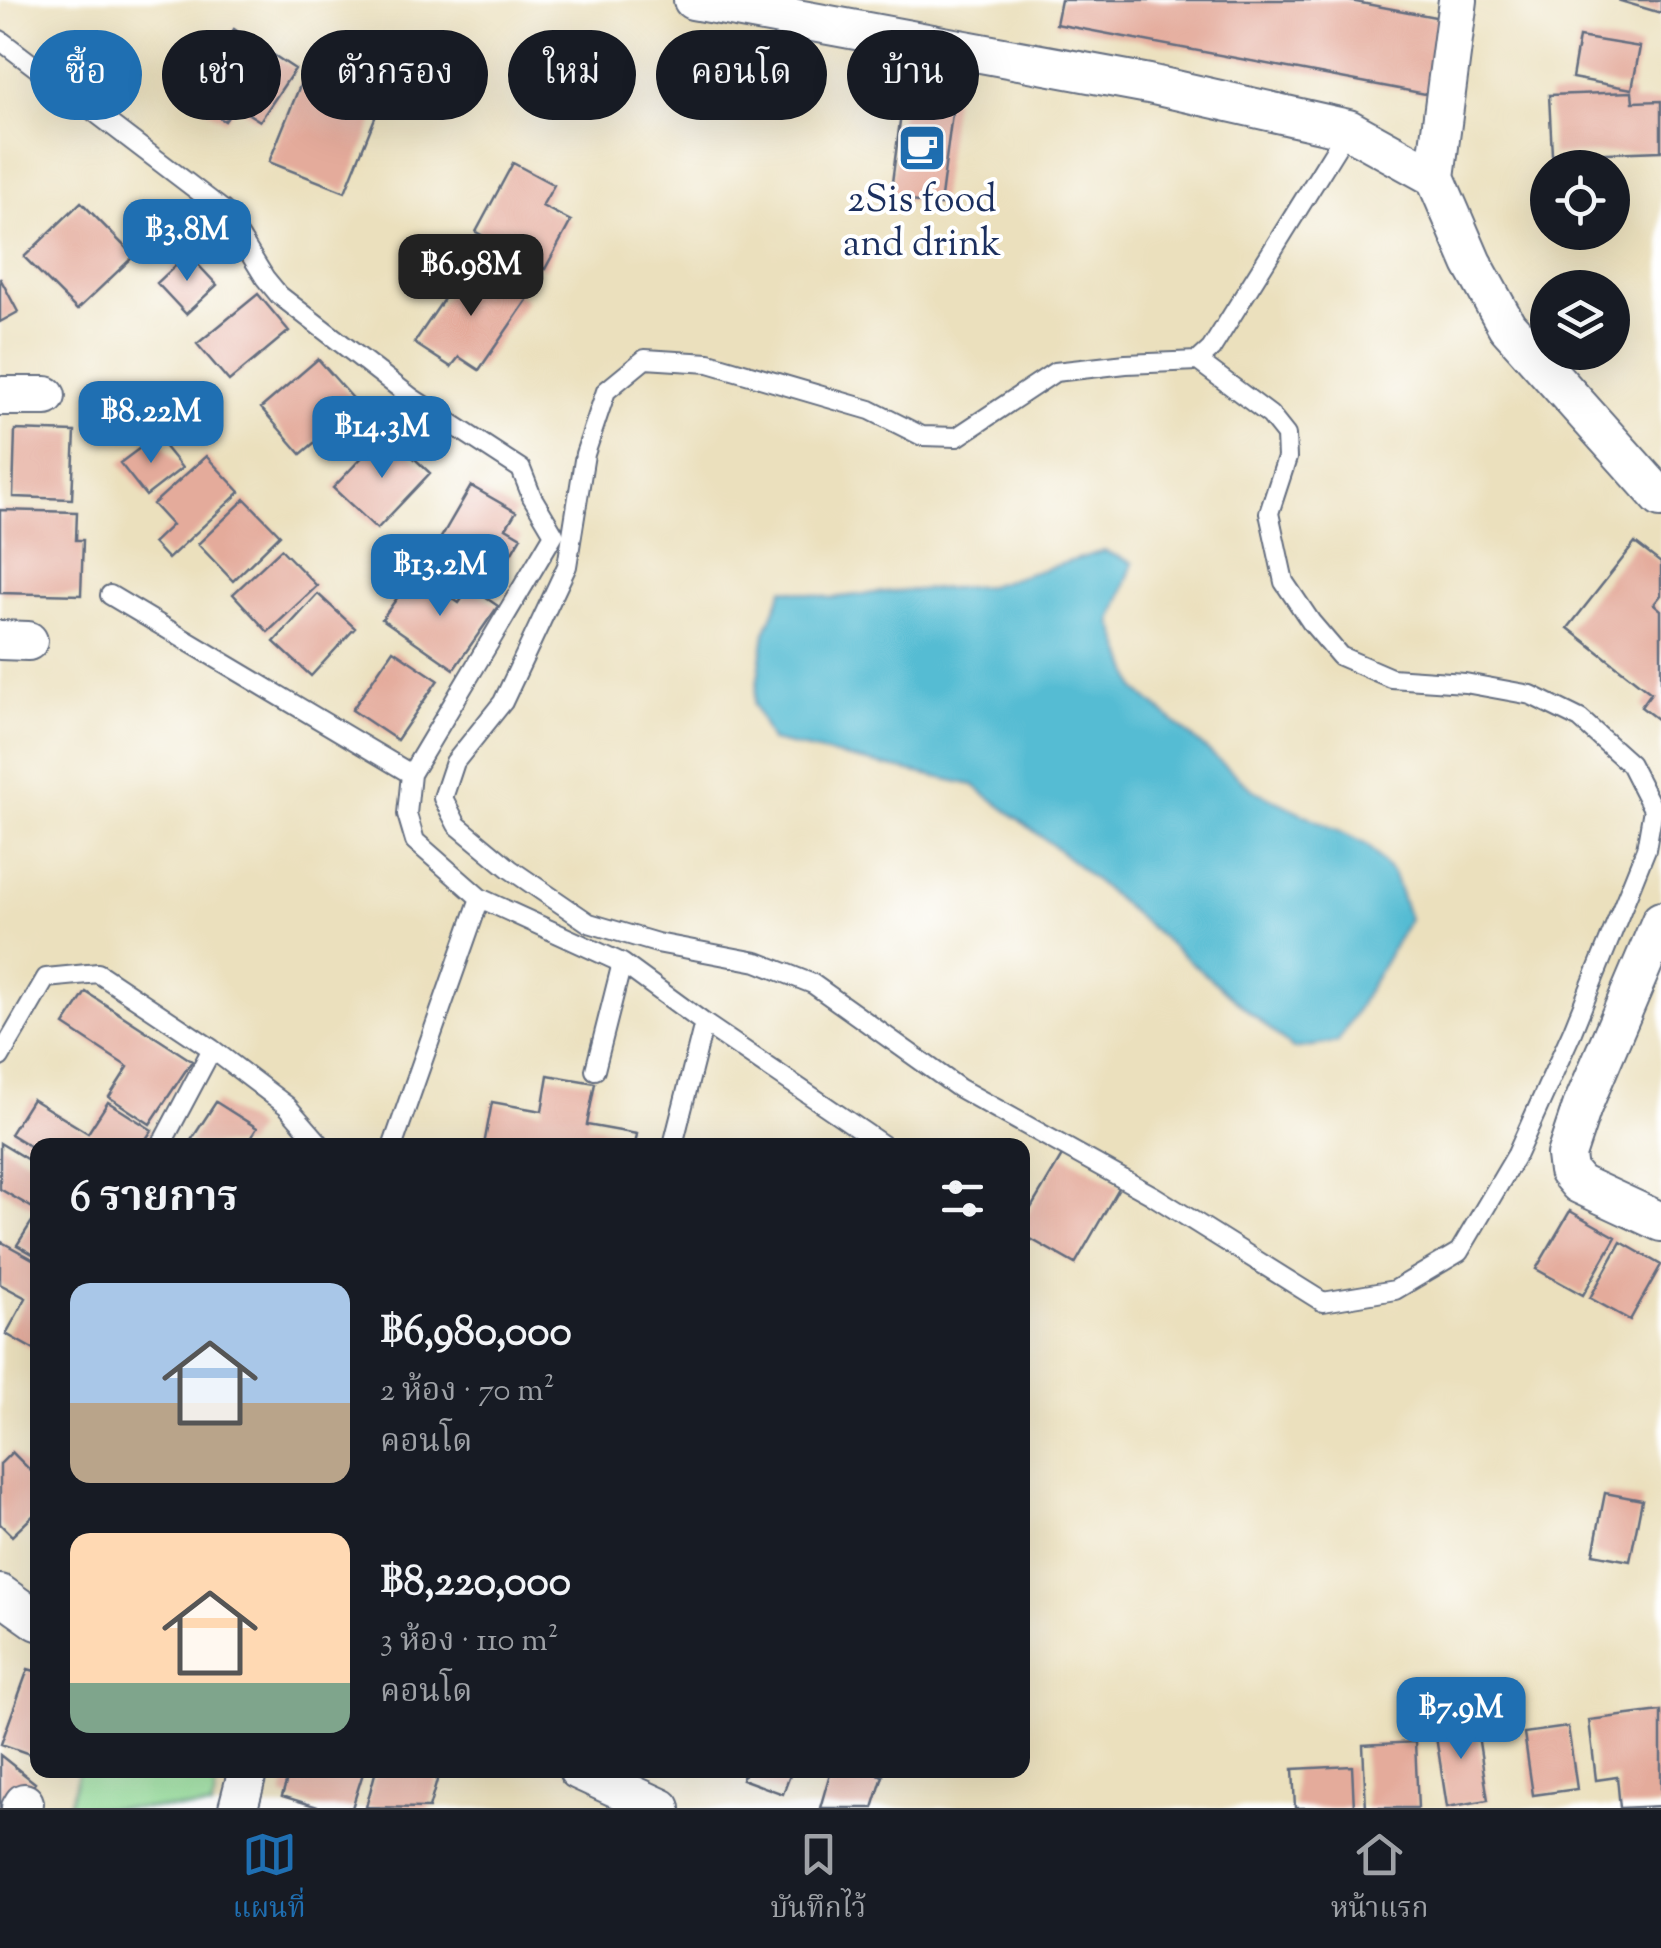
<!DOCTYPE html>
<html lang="th">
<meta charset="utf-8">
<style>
body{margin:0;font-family:"Sorts Mill Goudy","Noto Serif Thai",serif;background:#242831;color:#f1f3f6;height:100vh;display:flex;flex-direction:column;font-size:38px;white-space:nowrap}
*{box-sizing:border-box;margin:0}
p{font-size:32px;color:#9ea1a6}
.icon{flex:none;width:55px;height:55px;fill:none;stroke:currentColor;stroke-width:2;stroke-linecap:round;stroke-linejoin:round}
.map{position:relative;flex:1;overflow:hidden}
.panel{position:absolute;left:30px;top:1138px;width:1000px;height:640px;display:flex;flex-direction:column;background:#171b24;border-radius:20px;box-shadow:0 10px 40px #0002}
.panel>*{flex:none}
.banner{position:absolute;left:30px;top:30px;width:1000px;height:90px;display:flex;gap:20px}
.fabs{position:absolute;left:1530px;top:150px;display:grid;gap:20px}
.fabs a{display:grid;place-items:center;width:100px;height:100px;border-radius:50%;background:#171b24;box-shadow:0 10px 40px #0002;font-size:50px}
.price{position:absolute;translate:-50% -85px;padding:0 22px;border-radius:20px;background:#1f6fb2;color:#fff;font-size:32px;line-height:65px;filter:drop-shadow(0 2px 5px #0008)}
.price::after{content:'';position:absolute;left:50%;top:60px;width:30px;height:22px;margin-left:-15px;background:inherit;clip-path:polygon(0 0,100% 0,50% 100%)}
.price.on{background:#222;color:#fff}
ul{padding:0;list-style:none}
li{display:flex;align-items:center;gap:30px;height:250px;padding:0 40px}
li span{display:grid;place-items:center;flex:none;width:280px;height:200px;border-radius:20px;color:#555}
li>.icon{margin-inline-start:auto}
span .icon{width:120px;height:120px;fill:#fffc;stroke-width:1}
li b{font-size:42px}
h2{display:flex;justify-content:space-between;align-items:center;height:120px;padding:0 40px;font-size:42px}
.pill{padding:0 35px;border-radius:45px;background:#171b24;box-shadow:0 10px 40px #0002;font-size:35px;line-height:90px}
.pill.on{background:#1f6fb2;color:#fff}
.dock{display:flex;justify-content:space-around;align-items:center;height:140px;border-top:2px solid #363941;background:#171b24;font-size:28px;color:#9ea1a6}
.dock a{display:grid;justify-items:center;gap:5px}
.dock .on{color:#1f6fb2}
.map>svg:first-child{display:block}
.green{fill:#96e09b;stroke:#58887c;stroke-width:2.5}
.water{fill:#55bcd3;stroke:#387698;stroke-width:2.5}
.building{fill:#e4ab9b}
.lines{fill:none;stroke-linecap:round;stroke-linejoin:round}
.service-casing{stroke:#646d7f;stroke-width:22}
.minor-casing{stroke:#646d7f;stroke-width:42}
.service{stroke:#fff;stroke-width:18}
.minor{stroke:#fff;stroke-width:38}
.labels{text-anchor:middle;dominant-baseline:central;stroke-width:8;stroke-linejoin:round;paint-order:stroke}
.poi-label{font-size:38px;fill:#1b2f5e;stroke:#fff}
</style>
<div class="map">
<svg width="1661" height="1808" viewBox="0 0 1661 1808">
<rect width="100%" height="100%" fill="#fff"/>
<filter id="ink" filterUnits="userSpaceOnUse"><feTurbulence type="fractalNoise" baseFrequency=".01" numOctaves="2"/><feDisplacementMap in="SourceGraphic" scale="20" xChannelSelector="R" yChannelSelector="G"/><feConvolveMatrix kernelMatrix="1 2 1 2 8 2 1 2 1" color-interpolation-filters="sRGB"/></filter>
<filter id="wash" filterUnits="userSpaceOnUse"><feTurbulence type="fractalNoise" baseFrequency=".0048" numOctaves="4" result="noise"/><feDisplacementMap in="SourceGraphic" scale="40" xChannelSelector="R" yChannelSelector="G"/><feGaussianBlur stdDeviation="2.25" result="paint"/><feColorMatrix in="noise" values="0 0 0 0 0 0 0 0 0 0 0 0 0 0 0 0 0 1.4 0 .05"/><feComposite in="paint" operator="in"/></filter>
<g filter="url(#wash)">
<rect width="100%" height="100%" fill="#ebe0bd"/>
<path class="green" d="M79,1770H218L214,1799L211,1808H68Z"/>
<path class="water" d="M1104,551L1133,563L1112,621L1136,689L1252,789L1367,845L1394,875L1409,919L1338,1042L1293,1049L1059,850L973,785L771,741L754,704L765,633L783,589L831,598L884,592L988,586Z"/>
<g id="blocks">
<path class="building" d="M1061,0H1345L1446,19L1431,95L1056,24Z
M1621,0H1661V13L1620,1Z
M234,29L295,69L260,121L236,106L225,121L188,98Z
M1579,37L1640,47L1632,89L1572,78Z
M313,53L354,69L348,83L383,98L345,192L269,162Z
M904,90L954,98L940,205L890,198Z
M1632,92L1633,102L1661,101V151L1552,155L1549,95Z
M513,163L554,185L542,206L571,221L545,269L476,232Z
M81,202L134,256L77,310L24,257Z
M188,254L217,285L186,314L157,283Z
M469,262L527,300L479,370L459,357L451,367L414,343Z
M0,278L18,312L0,322Z
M258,294L289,331L229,381L197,344Z
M318,359L359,405L301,454L261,408Z
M15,430L75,432L72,499L13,497Z
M386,432L430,473L377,529L333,488Z
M156,436L182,468L146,496L120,463Z
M206,456L240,492L168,559L153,543L172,525L153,504Z
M471,486L516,512L506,528L521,537L491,587L432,553Z
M245,499L280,535L233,581L198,544Z
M0,510L77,512L76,540H83L81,595L0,593Z
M1635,543L1661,563V595L1654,604L1661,610V722L1641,707L1651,693L1568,628Z
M281,549L317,586L268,632L233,594Z
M415,573L459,603L470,587L498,606L454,669L382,619Z
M318,594L355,628L311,676L274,642Z
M393,650L438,680L397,740L352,710Z
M86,992L192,1061L150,1124L109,1097L128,1067L64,1025Z
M548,1075L595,1083L587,1125L637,1134L635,1145H484L492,1102L542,1111Z
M32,1099L88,1133L108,1102L152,1130L142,1145H38V1151L10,1134Z
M216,1102L257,1128L246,1145H188Z
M0,1143L38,1166V1211L0,1189Z
M1063,1154L1120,1186L1075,1264L1022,1234V1223Z
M1570,1211L1616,1237L1583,1295L1536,1269Z
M38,1212V1257L17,1245Z
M0,1241L38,1262V1352L6,1334L26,1298L0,1284Z
M1621,1242L1661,1265L1630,1320L1590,1298Z
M12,1452L38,1478V1511L12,1536L0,1524V1464Z
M1605,1493L1642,1500L1630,1561L1593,1554Z
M28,1669L38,1672V1757L1,1744Z
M1661,1711V1806L1620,1808L1617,1777L1596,1780L1589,1720Z
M1475,1716L1488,1800L1447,1807L1434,1723Z
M1568,1727L1577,1789L1533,1795L1524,1733Z
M1415,1742L1418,1808H1366L1363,1745Z
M0,1755L35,1783L15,1808H0Z
M1352,1766L1354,1808H1295L1293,1769Z
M290,1770H364L352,1808H321L282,1796Z
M376,1770H440L429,1808L366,1807Z
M746,1770H792L783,1794L742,1779Z
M831,1770H865L883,1776L873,1808H820Z"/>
</g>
</g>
<g filter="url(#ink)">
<use href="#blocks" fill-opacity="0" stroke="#646d7f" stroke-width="2.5"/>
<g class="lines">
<g class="service-casing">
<path id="service" d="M0,40L223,210L265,278L279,295L412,398L521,469L532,497L554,534L411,774L407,814L415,841L480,898L622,963L595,1070
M1198,361L1270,415L1286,435L1287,458L1269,513L1284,582L1311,622L1340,656L1391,678L1465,683L1531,695L1580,719L1630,764L1653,809L1646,849L1572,1032L1517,1154L1459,1252L1395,1290L1323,1302L1152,1195L959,1088L813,984L757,962L657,943L589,923L510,869L457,825L443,798L455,762L503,702L567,566L585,454L606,391L645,359L709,363L870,410L922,436L957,437L1055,372L1126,364L1198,361L1211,349L1348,129
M110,595L411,774
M622,963L704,1023L883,1145
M0,1057L46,978L98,973L212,1049L287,1106L321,1145
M161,1145L212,1049
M393,1145L480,898
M673,1145L704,1023"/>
</g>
<g class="minor-casing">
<path id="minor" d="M693,0L1149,84L1348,129L1435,177
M1435,177L1472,263L1507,326L1661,498
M1435,177L1458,0
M0,396H46
M0,640L28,641
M1661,921L1582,1107L1566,1155L1568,1171L1579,1184L1661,1222
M0,1594L38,1621
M578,1770L661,1808
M21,1808L24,1803
M238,1808L248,1770"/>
</g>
<use href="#service" class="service"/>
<use href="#minor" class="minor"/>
</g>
</g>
<defs>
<g id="cafe-square" transform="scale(2.5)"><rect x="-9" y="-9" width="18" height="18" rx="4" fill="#1f6fb2" stroke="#fff"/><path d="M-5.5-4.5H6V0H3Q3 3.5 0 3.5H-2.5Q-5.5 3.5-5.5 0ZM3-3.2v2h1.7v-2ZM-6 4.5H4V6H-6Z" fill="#fff"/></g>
</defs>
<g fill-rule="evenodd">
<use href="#cafe-square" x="922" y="148"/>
</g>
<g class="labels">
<g class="poi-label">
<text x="922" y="202">2Sis food<tspan x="922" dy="44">and drink</tspan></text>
</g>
</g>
</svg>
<div class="fabs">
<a><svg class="icon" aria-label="locate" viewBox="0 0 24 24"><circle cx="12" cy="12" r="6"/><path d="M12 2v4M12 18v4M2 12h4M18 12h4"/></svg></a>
<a><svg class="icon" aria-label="layers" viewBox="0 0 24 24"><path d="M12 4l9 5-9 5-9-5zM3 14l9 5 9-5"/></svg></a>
</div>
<b class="price" style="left:187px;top:284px">฿3.8M</b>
<b class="price on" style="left:471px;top:319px">฿6.98M</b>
<b class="price" style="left:151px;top:466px">฿8.22M</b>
<b class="price" style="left:382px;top:481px">฿14.3M</b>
<b class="price" style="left:440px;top:619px">฿13.2M</b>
<b class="price" style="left:1461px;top:1762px">฿7.9M</b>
<div class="banner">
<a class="pill on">ซื้อ</a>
<a class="pill">เช่า</a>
<a class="pill">ตัวกรอง</a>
<a class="pill">ใหม่</a>
<a class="pill">คอนโด</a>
<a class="pill">บ้าน</a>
</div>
<section class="panel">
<h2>6 รายการ<svg class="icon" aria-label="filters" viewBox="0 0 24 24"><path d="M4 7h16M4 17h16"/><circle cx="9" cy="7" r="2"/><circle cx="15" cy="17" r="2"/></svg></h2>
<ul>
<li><span style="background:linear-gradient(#a9c7e8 60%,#b9a48a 0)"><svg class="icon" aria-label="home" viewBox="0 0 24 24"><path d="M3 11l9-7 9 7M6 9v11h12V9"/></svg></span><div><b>฿6,980,000</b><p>2 ห้อง · 70 m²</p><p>คอนโด</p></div></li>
<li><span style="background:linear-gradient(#ffd9b3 75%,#7fa58c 0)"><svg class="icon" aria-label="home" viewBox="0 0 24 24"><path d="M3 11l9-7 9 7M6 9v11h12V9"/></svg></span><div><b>฿8,220,000</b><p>3 ห้อง · 110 m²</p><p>คอนโด</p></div></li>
</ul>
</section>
</div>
<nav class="dock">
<a class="on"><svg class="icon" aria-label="map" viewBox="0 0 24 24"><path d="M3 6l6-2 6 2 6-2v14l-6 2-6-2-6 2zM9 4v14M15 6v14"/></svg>แผนที่</a>
<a><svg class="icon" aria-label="saved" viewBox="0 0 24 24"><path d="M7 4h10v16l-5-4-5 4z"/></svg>บันทึกไว้</a>
<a><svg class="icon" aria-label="home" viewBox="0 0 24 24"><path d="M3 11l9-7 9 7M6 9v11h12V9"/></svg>หน้าแรก</a>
</nav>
